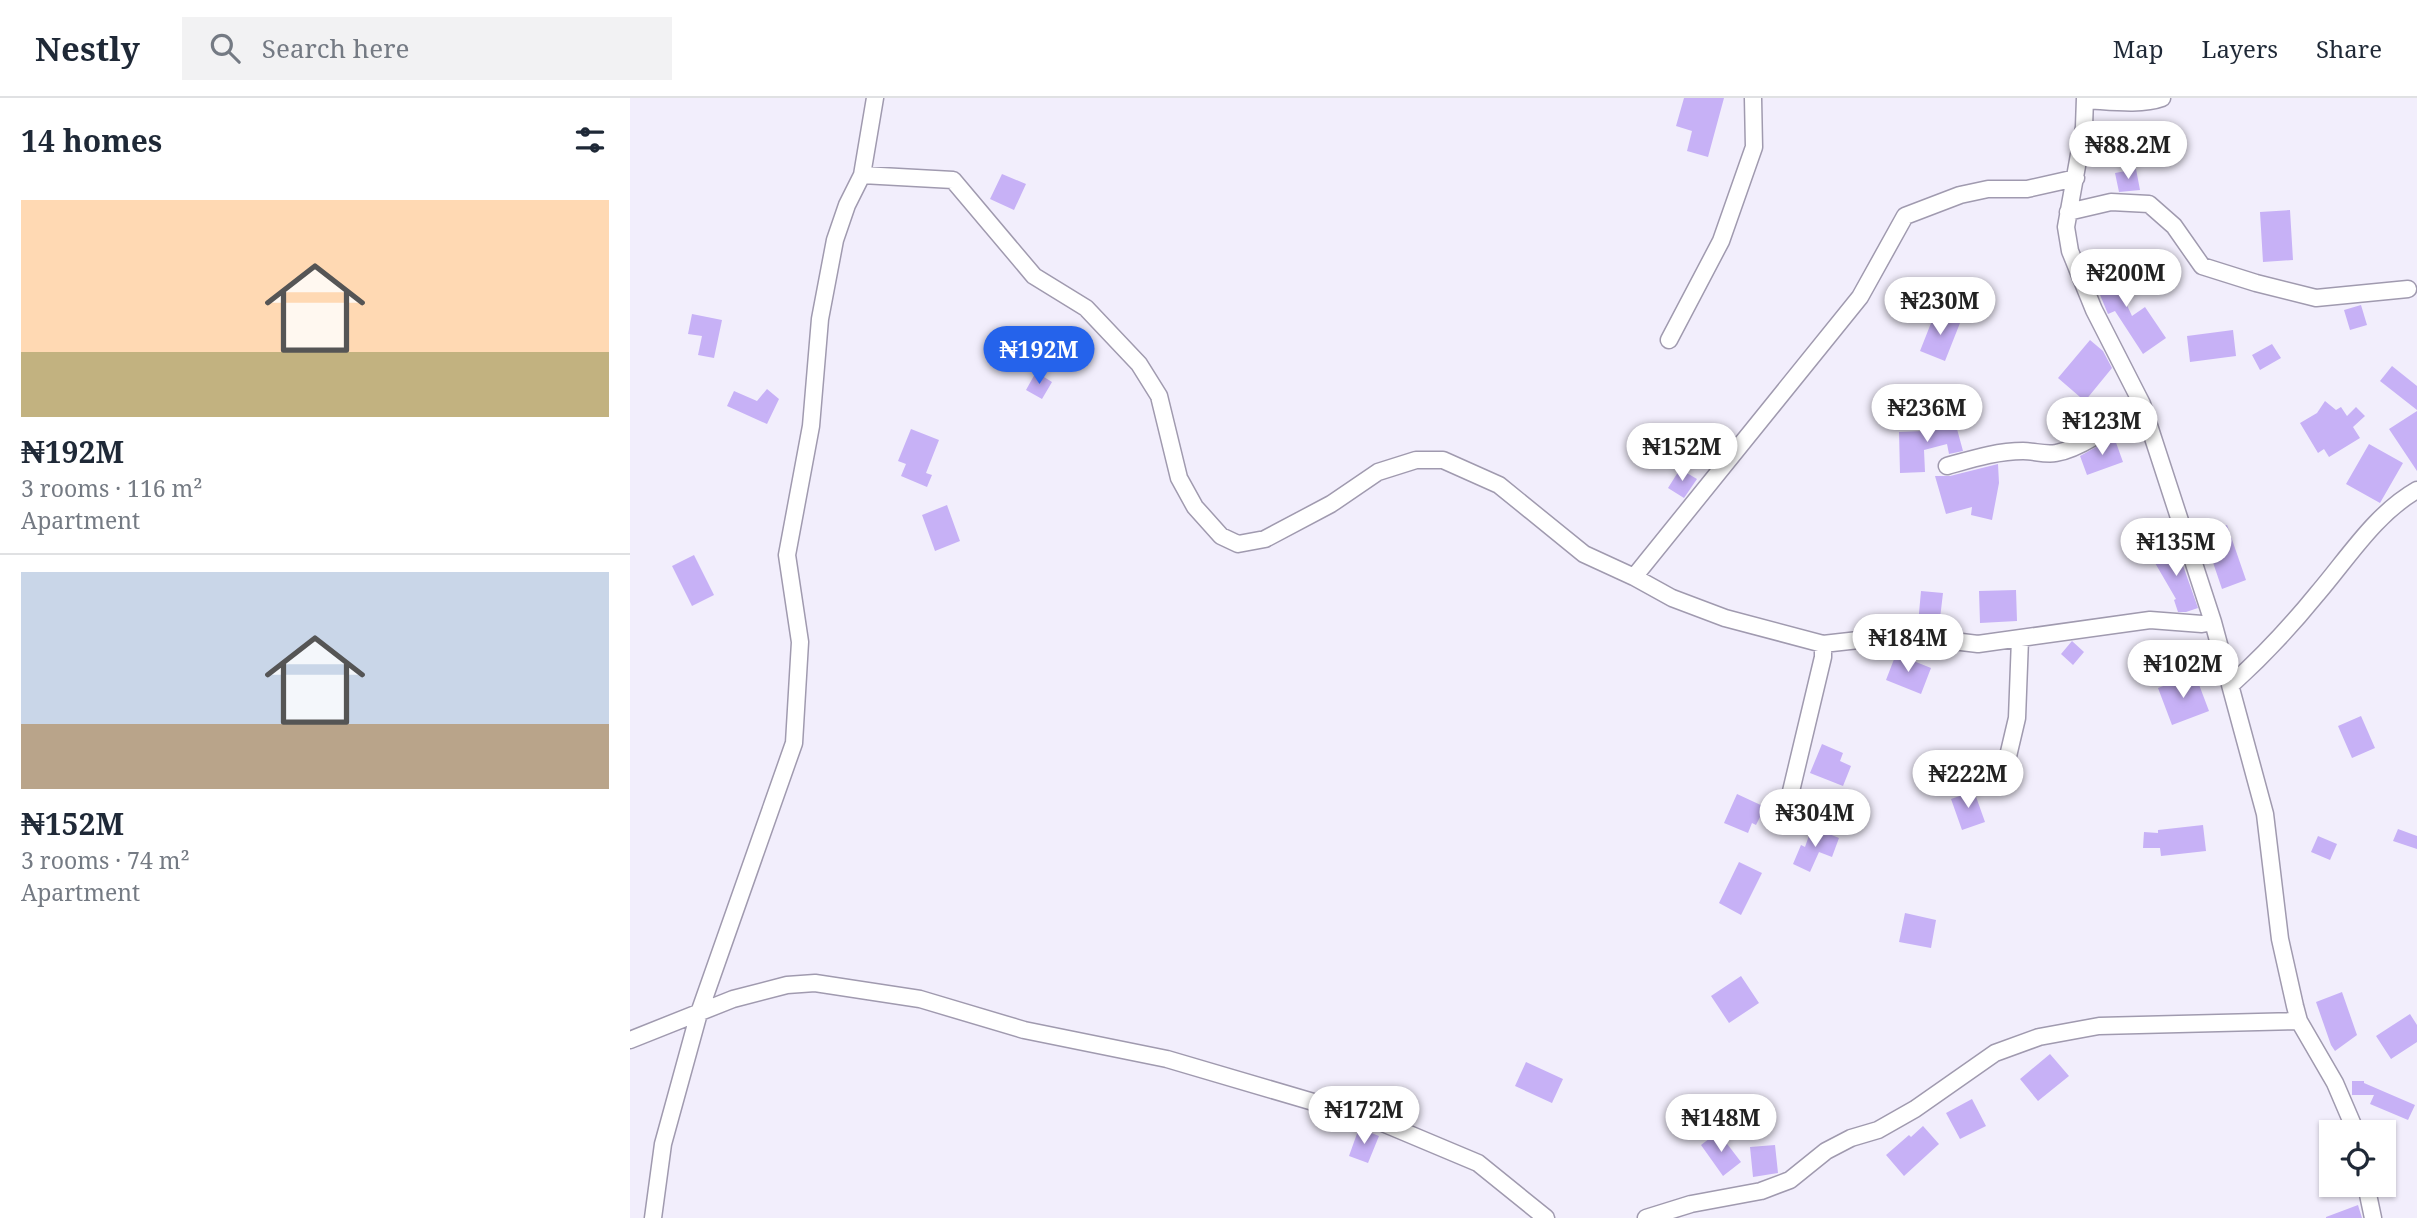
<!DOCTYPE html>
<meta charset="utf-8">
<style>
body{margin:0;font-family:"Noto Serif",serif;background:#f2f2f3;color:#1f2937;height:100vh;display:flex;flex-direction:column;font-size:26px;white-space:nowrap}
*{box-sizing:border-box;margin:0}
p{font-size:23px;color:#747a83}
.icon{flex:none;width:38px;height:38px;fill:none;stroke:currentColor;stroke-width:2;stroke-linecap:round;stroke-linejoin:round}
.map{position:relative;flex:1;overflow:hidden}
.sheet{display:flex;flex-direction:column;background:#fff;width:630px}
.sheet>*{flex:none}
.fabs{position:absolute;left:1689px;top:1022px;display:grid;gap:14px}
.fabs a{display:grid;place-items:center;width:77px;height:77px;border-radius:0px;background:#fff;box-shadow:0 2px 5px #0004;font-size:35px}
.price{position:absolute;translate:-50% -60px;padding:0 16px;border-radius:24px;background:#fff;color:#222;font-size:23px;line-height:46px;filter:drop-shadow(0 2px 4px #0008)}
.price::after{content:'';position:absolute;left:50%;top:42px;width:21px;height:16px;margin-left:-10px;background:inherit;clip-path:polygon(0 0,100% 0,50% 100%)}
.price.on{background:#2563eb;color:#fff}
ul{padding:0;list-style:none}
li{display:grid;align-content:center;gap:14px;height:371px;padding:0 21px}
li+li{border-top:2px solid #e0e1e3}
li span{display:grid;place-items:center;height:217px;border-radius:0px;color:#555}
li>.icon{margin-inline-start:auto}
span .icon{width:126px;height:126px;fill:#fffc;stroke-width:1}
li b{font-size:30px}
h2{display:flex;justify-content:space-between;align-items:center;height:84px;padding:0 21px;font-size:30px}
header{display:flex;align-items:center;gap:42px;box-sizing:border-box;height:98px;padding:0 35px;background:#fff;border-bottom:2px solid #e0e1e3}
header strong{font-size:33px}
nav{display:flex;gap:38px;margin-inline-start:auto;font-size:24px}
.search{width:490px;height:63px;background:#f2f2f3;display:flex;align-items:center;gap:18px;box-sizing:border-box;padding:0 24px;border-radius:0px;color:#747a83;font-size:26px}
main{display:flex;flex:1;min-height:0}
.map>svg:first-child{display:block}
.building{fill:#c7b1f6}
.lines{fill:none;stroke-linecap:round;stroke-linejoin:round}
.minor-casing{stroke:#a09aaf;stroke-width:19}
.minor{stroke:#fff;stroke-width:16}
</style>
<header>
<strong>Nestly</strong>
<div class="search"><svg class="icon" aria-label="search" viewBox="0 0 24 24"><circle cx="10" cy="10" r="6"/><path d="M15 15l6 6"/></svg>Search here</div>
<nav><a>Map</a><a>Layers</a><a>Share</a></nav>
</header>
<main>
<section class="sheet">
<h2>14 homes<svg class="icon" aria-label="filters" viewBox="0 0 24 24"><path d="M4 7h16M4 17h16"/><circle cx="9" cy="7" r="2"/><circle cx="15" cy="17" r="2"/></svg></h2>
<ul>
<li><span style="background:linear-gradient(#ffd9b3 70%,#c2b280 0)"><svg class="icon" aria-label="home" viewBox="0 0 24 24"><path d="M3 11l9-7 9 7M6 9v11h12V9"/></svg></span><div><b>₦192M</b><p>3 rooms · 116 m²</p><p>Apartment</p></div></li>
<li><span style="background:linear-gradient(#c9d6e8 70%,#b9a48a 0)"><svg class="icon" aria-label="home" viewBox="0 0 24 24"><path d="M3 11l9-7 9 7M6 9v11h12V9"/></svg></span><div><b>₦152M</b><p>3 rooms · 74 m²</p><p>Apartment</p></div></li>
</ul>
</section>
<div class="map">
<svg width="1787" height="1120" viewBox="0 0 1787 1120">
<rect width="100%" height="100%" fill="#f2eefc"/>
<path class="building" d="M1054,0H1094L1078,59L1057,53L1062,33L1046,28Z
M1506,71L1510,92L1489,94L1485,75Z
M372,76L396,86L384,112L360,101Z
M1660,112L1663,162L1633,164L1630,114Z
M1475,160L1502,218L1515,209L1536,240L1513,256L1485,213L1478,216L1458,168Z
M1731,207L1737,227L1720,232L1714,212Z
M1305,215L1330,225L1315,263L1290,253Z
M62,216L92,222L84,260L68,257L72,238L58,236Z
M1603,232L1606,258L1560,264L1557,238Z
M1460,242L1473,253L1482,270L1455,303L1452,300L1462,328L1435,341L1423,309L1450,299L1428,280Z
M1642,246L1651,260L1630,272L1622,257Z
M1762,268L1787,288V312L1750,283Z
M406,274L422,284L412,301L396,292Z
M137,291L149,301L137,326L97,308L104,293L127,303Z
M1695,303L1706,312L1711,309L1717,318L1726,309L1735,318L1723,329L1730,340L1699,359L1694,351L1688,355L1670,325L1687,315Z
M1787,313V373L1759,331Z
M1324,320L1333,353L1319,356L1317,346L1294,352L1295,374L1270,375L1269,334L1294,333L1293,329Z
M281,331L309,342L296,375L302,377L297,389L271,378L276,366L268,363Z
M1484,339L1493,364L1457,377L1450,358Z
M1059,344L1087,345V360L1082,365H1059Z
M1739,346L1773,365L1750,405L1716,386Z
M1368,366L1369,385L1362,422L1341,417L1342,409L1316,416L1305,378H1320Z
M1050,371L1067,381L1054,400L1038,390Z
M317,407L330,443L305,453L292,417Z
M1597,427L1616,482L1592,491L1573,435Z
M1545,445L1568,510L1556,514H1548L1544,502L1546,501L1521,458Z
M64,457L84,497L62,508L42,468Z
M1386,492L1387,523L1350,525L1349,493Z
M1291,493L1313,495L1309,529L1288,526Z
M1442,543L1454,554L1443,567L1431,556Z
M1266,556L1301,570L1291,596L1256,582Z
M1565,576L1579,613L1542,627L1528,590Z
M1731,618L1745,650L1722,660L1708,628Z
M1192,646L1213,655L1210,663L1221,668L1213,688L1180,675Z
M1344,693L1355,724L1332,732L1321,701Z
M1107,696L1135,709L1126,727L1122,725L1118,735L1094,725Z
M1573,727L1576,753L1531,758L1530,750H1513L1514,734L1528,735V732Z
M1182,729L1209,740L1202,759L1189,754L1180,774L1163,766L1171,747L1175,749Z
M1768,731L1787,738V751L1763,743Z
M1688,738L1707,746L1700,762L1681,754Z
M1109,764L1132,775L1111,817L1089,805Z
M1275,815L1306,822L1301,850L1269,844Z
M1111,878L1129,905L1099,925L1081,898Z
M1712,894L1727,937L1705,953L1701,947L1686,904Z
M1780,916L1787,927V944L1761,961L1746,938Z
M1420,956L1439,978L1408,1003L1390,981Z
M896,964L933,981L922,1005L885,988Z
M1722,983H1734V985L1785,1007L1778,1022L1740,1006L1744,997H1722Z
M1342,1001L1356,1028L1330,1041L1316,1015Z
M1293,1028L1309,1046L1274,1078L1256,1057L1279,1037L1281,1039Z
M729,1030L749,1038L738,1065L719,1058Z
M1088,1034L1111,1064L1093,1078L1071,1047Z
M1145,1047L1148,1075L1123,1079L1120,1049Z
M1728,1107L1732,1120H1696V1119Z"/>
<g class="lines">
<g class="minor-casing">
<path id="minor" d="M1455,0L1454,29L1436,129L1440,153L1464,212L1512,306L1583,524L1635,716L1650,841L1665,908L1669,923L1705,985L1726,1034
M1455,2C1478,3 1510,8 1532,0
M232,77L323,82L404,178L456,210L509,266L529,298L549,380L565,409L591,438L608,446L635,441L701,406L748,374L786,362H813L869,387L954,456L1004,479L1042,500L1095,520L1193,546L1273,537L1348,546L1520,522L1572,526L1583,524
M1438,114L1481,104L1519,106L1544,128L1572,168L1626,185L1686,200L1778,191
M1039,242L1091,143L1124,49L1123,0
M1317,368C1342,361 1367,353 1393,353C1404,353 1415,357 1426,355C1454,350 1489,322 1512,306
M1004,479L1230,199L1275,118L1330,97L1358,91H1397L1446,80
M1602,586C1633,558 1661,528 1687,496C1718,460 1745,416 1787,392
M1371,688L1387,620L1390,541
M1157,710L1193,559V546
M0,942L103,901L157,887L185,885L290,901L394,932L537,961L748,1023L848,1065L916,1120
M1736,1087L1743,1120
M23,1120L33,1046L69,915L164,645L170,544L157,457L181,328L190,221L205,142L217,107L232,77L245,0
M1016,1120L1061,1106L1131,1093L1160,1082L1196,1053L1221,1040L1248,1032L1285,1011L1365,955L1409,939L1469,928L1669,923"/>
</g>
<use href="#minor" class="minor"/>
</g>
</svg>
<div class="fabs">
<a><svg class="icon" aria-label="locate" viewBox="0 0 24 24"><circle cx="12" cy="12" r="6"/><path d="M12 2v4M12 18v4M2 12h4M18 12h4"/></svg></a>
</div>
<b class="price" style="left:1498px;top:83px">₦88.2M</b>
<b class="price" style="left:1496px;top:211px">₦200M</b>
<b class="price" style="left:1310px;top:239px">₦230M</b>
<b class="price on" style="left:409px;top:288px">₦192M</b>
<b class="price" style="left:1297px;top:346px">₦236M</b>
<b class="price" style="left:1472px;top:359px">₦123M</b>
<b class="price" style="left:1052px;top:385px">₦152M</b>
<b class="price" style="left:1546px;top:480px">₦135M</b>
<b class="price" style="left:1278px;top:576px">₦184M</b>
<b class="price" style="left:1553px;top:602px">₦102M</b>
<b class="price" style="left:1338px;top:712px">₦222M</b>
<b class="price" style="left:1185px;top:751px">₦304M</b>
<b class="price" style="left:734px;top:1048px">₦172M</b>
<b class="price" style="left:1091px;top:1056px">₦148M</b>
</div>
</main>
